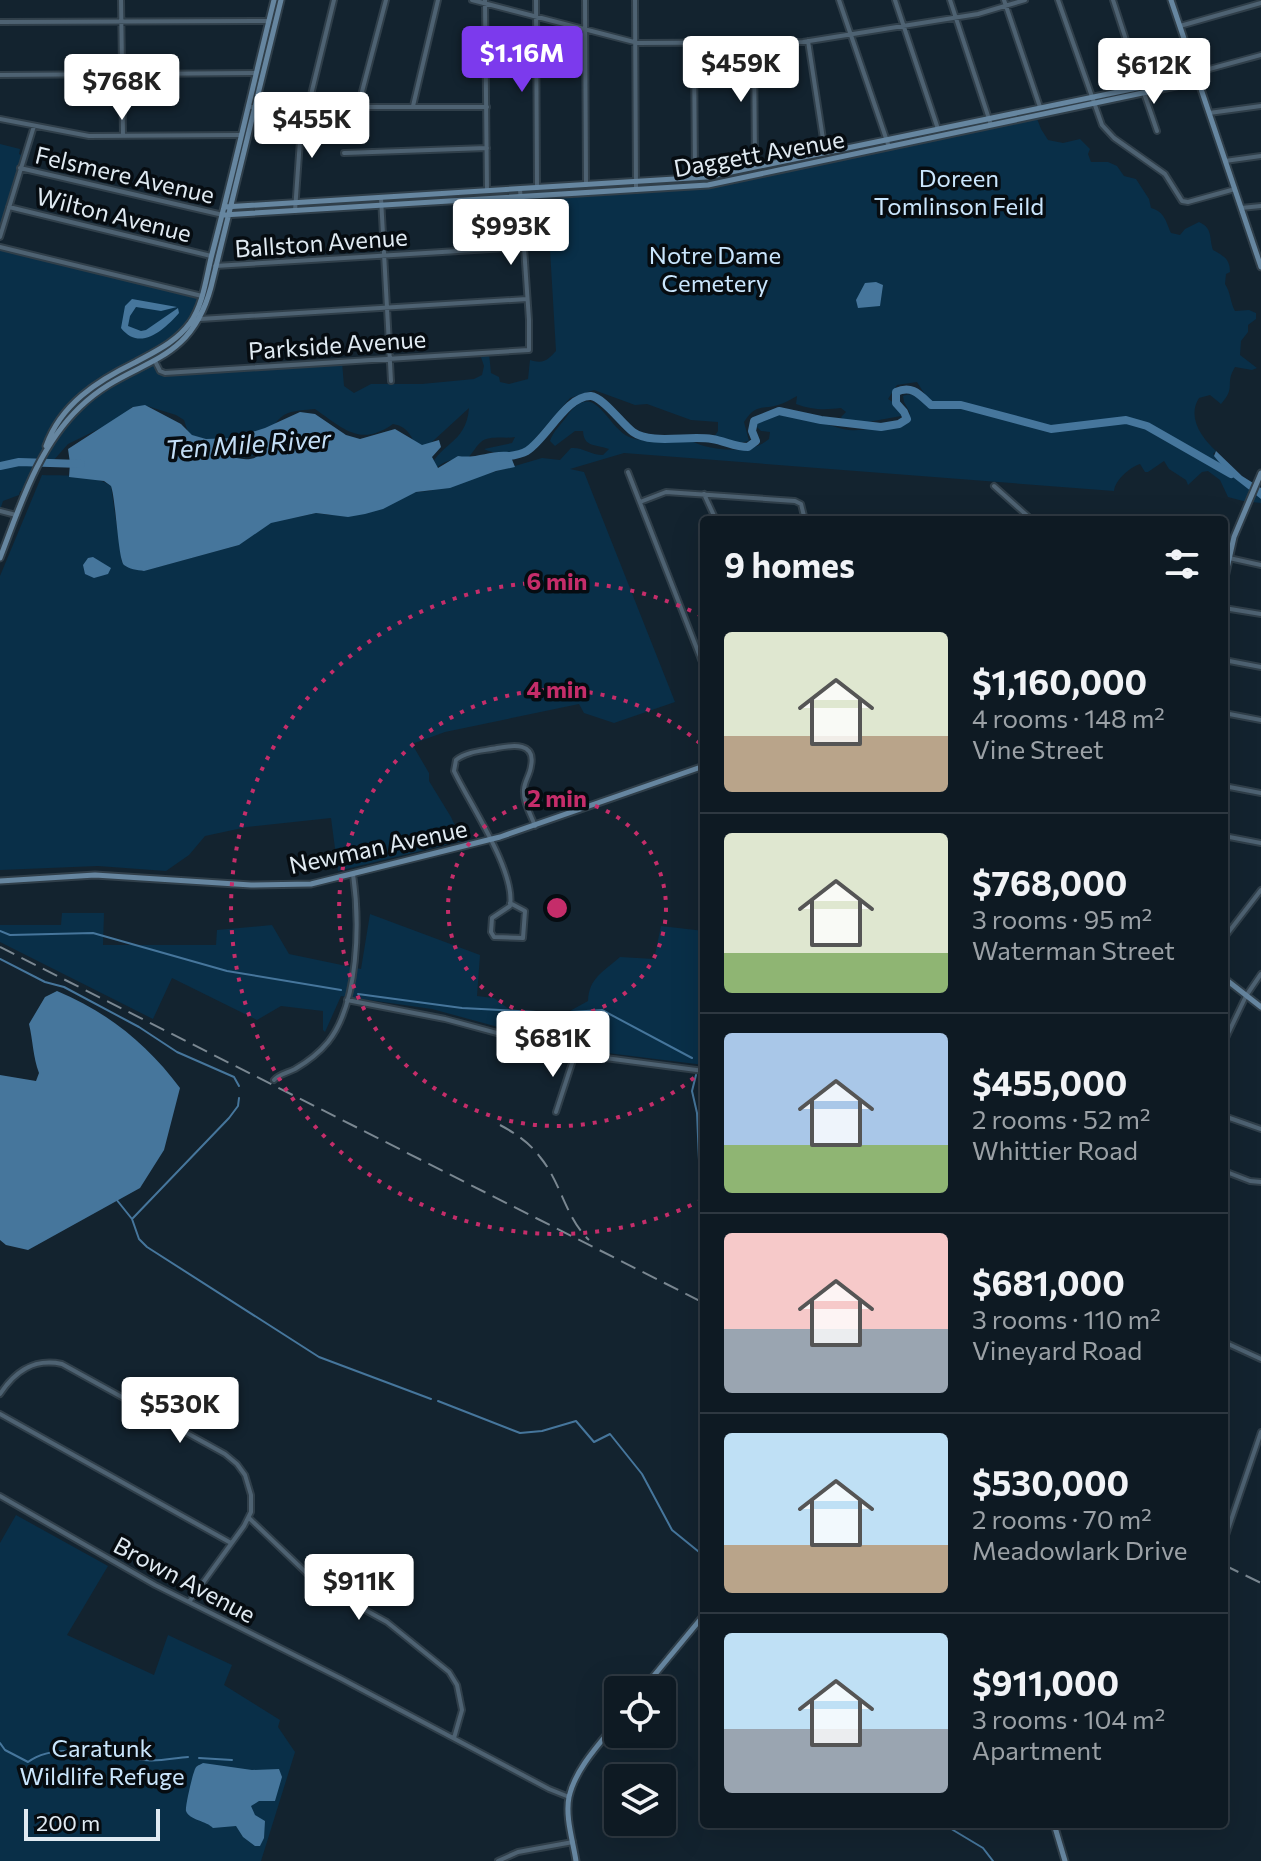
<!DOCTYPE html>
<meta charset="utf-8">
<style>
body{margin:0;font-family:Commissioner,sans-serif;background:#17232b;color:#f1f3f6;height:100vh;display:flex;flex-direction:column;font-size:30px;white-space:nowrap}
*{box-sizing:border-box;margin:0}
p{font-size:26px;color:#9ba1a6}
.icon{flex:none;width:44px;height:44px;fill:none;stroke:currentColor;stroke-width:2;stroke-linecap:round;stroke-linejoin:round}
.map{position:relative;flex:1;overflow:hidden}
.drawer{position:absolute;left:700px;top:516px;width:528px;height:1312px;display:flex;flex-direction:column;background:#0e1a23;border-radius:8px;box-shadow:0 8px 32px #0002,0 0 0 2px #2e3841}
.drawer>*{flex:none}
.controls{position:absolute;left:604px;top:1676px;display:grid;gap:16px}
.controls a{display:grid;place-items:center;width:72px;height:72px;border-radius:8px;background:#0e1a23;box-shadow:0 8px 32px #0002,0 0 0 2px #2e3841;font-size:40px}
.scale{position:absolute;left:24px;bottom:20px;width:136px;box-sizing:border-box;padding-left:8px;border:4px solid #e0eaf2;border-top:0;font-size:22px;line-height:28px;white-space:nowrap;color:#e0eaf2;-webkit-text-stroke:6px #060c11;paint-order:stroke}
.price{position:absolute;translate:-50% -68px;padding:0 18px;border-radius:8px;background:#fff;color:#222;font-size:26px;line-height:52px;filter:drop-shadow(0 2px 4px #0008)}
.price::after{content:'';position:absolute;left:50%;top:48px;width:24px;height:18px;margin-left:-12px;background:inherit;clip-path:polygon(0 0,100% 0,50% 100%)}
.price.on{background:#7c3aed;color:#fff}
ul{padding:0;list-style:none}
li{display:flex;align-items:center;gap:24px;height:200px;padding:0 24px}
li+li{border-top:2px solid #2e3841}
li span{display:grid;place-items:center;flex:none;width:224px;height:160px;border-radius:8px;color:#555}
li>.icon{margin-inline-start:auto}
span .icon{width:96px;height:96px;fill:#fffc;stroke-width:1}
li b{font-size:34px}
h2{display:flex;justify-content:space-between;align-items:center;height:96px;padding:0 24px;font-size:34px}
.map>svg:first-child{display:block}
.green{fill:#092f48}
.water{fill:#46769c;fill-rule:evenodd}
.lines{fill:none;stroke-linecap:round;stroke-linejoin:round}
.stream{stroke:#46769c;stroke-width:2}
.river{stroke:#46769c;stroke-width:8}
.street-casing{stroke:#303f4a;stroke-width:8}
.secondary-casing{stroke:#303f4a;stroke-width:9}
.street{stroke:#4e6272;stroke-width:4}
.secondary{stroke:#6686a0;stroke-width:5}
.rail{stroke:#7a8791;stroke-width:2;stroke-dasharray:16 8;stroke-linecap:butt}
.ring{fill:none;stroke:#c52d6a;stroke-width:4;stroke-dasharray:4 8}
.labels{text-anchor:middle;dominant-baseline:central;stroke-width:7;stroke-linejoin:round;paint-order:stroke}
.street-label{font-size:24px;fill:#e0eaf2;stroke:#060c11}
.park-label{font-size:24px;fill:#cae6fd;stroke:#060c11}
.water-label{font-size:26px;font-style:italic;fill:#c3def6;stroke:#060c11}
.centre{fill:#c52d6a;stroke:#060c11;stroke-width:4}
.ring-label{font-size:24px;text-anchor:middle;font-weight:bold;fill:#c52d6a;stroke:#060c11;stroke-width:7;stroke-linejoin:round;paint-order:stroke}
</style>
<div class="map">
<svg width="1261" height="1861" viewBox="0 0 1261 1861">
<rect width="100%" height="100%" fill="#13232f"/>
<path class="green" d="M1036,116L1041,129L1048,140L1063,143L1080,139L1090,149L1088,154L1091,162H1108L1117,166L1124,176L1136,179L1149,199L1151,208C1165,212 1166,222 1171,233L1180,235L1185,229L1199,222C1213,228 1209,238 1213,250C1223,256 1230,258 1230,272L1226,274L1225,284C1231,293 1230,302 1235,311L1249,310L1256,313V319L1248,325V332L1241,341L1240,355L1257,368L1252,370L1235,367C1224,385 1237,386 1221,404L1210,395L1199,398C1187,417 1201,437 1216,451L1213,454L1261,499V503L1243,501L1228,497L1220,480L1208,471L1202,472L1188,485L1186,480L1169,469L1164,461L1148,472H1145L1140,464C1129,468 1115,480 1114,491L624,453L570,469L584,472L675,702L614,723L584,713L579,704L445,732L412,744L429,773V781L451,817L462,841L338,871L331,818L247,827L205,836L189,855L166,871L98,866L0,870V576L42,475C63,476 92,473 111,486L122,562L143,571L239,545L242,522L298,517L316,513L329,515L384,495L429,491L542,458L560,460L571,448C583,447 590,455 603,455L609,449C596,444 584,448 583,431H575L555,446L550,441C553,431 561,425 567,416C596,376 607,431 632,438C650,444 669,437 687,440C693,441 699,445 704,446C724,451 753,453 769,439L770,432L761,431L754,424C772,399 825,427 849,430C863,431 873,428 885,425C898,423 905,427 910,413L904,402L903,396C913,391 917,399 925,403L929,401L917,382L897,385L888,399L902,408L901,416L868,422H845L841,417L846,412L841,408C825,410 812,410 796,404L797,396C791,399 785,403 778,405C762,410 756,403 744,422L749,441L739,443L714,437L718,431V422L691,420L647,404L635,405L594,390L570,398L525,450C514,454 495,455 484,449L512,443L515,437C506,439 489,435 481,442C474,448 472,456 463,462C448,456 441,465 428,474C437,442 466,446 469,408L421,452C411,440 411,427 393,424C360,447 344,429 315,409C306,410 293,410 284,415C273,422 273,430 268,441C251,474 213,450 190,439L184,420L176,415L147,406L132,407L119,419L68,444L53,461L45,463L36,458L32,466L36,469L25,493L20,491L19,495L3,501L0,510V248L199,297C194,320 173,339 153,351L155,361L162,372L342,362L344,386L354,393L371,384H422L474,379L482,375L484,366L480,354L489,353L491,373L499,377L500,382L509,384L528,379L530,360C545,365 549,358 556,351L547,199L713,188Z
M0,144L20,149L19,154L24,156L0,234Z
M62,913H104L103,945H216L217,930L272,925L289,954L361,969L370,914L480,955L477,996L494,998L513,1012L556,1015L568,1012L588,1001C589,978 603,972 620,957L654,959L661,926L704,931V1065L583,1050L432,1009L341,996L325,1032L323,1030V1011L281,1006L257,1020L172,978L153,1019L0,942V925H61Z
M16,1515L108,1566L67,1635L154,1675L168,1635L232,1665L224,1685L280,1720L278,1727L295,1752L261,1861H0V1543Z"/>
<path class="water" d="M876,282L883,285L880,306L858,308L856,300L865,283Z
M132,299L177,307L161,311L136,307L130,316L128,326L141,331L146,330L178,308L179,313C164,330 140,352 121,328L125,306Z
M145,405L181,424L192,435L206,439L233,438L265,428L300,412L315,414L346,435L360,439L395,429L422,445L439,440L441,447L432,457L438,468L458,456C476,459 491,450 509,452L515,467L496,471L450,488L416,492L383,509L365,514L348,517L316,513L271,523L239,545L144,571C137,570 129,569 124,565C118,559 116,500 111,486L104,481L69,477L70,463L68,449L133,407ZM252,441L267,443C261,463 243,461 227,455L228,450Z
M1216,451L1242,476L1261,488V499L1229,474L1214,456Z
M93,557L111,568L108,574L94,578L85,574L83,565L88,558Z
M57,991C108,1012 148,1045 180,1088L164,1150L140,1188L28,1250L6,1245L0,1240V1075L36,1081L39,1073C33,1057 33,1041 29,1024L45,997Z
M203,1763L252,1770L279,1769L282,1777L275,1801H259L251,1806L255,1815L265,1821L264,1838L260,1846H255L243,1837L236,1826L213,1828C207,1821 189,1820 186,1811C185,1807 192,1777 194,1772C196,1765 198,1766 203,1763Z"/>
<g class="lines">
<path class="stream" d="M0,931L10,935L93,933L227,971L341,990
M0,959L45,982L64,987L139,1027L177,1052L234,1077L239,1086
M358,994L462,1008L555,1013L602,1010L692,1058
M696,1075L692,1091L697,1113L704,1278
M116,1199L132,1219L139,1239L147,1247L319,1357L431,1399
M133,1218L229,1118L238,1106L239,1098
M438,1401L520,1433L542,1431L576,1421L594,1442L610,1434L642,1474L672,1530L704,1556
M0,1743L5,1750L28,1762C57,1740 109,1756 144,1760C158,1762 174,1758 188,1757
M199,1758L232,1760
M943,1824L983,1848L993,1861"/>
<path class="river" d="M503,457C511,456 520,455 527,451C547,438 567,395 591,396C603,397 622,424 633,432C651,445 689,435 712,439C725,441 735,447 748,447L756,441L752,431L754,421L779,411L821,420L881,427L899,424L907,419L904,412L896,403V392C912,385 919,394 931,405H961L1051,429L1126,420L1147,426L1231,474
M0,466L19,462L81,464"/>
<g class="street-casing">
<path id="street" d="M121,0L123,136
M472,0L638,43L803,42L978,14L1025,0
M485,0L487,191
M536,0L537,188
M585,0L586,185
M635,0L636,190
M839,0L889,147
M895,0L938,129
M950,0L991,125
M1004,0L1040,107
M1058,0L1102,125L1114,138L1165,174L1182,201L1188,202L1235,189
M1113,0L1141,86
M0,22L269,21
M1180,26L1261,3
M754,41L755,167
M808,41L825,152
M694,42L695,178
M0,75L256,73
M1196,76L1202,71L1261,55
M1144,93L1157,131
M413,106L438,0
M248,107H487
M358,107L386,0
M1209,113L1261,106
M0,119L89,136L241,135
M344,153L487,148
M1225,161L1261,156
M20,168L223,215
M381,198L391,381
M9,207L211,256
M1241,208L1261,206
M295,211L302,112L309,103L334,0
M0,237L34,126
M0,247L202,296
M215,266L524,247
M200,319L527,299
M155,361L160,371L165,373L529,350V320L520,189
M628,472L704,667
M994,486L1032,520
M704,494L716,520
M640,502L666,492L795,501L801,504L805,520
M0,511L16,515
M1229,558L1261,565
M1224,608L1261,614
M1224,660L1261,667
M1224,713L1261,720
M1224,786L1261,793
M1224,836L1261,843
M510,903L525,911L523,938L494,937L491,932L492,918L510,906C516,871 469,803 454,771L456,760C467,751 483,751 497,748C513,745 536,742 531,766C530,775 524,782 524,790C523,802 531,815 535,826
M1224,938L1261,890
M347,1000L445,1019L575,1054L704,1071
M1224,1042L1246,996L1261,974
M274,1080C279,1074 287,1073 295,1069C307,1062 319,1053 328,1042C359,1003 360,922 353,874
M556,1112L575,1054
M1224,1116L1261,1129
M1224,1171L1250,1181L1261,1182
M1224,1342L1261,1359
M0,1394C15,1371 34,1358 62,1364L225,1454L237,1464L245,1475L251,1495V1512L244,1526L189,1602
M0,1414L231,1543
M0,1496L155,1585L340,1678L549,1789L569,1797
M249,1518L318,1584L387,1622L449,1672L457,1685L462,1710L454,1738
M1224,1541L1261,1432
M498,1861L518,1852L573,1842"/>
</g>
<g class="secondary-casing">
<path id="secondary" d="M1171,0L1261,267
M224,207L707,177L1195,76
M223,215L708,185L1185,84L1196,76
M46,446C61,404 97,381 136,362C156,351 176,342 190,323C204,303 206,277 212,254C234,170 253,85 274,0
M0,558C20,506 38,447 80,407C131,357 189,370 211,287L281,0
M1224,582L1234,537L1261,473
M0,881L95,875L251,885L311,884L500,837L704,766
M1224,978L1261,1007
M642,1690L704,1615
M1054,1824L1065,1861
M576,1861C573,1841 565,1817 569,1797C575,1769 601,1742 618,1721"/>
</g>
<use href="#street" class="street"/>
<use href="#secondary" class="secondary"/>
<path class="rail" d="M0,947L704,1303
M500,1125C515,1133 530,1143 540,1157C561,1182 565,1217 589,1240
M1224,1565L1261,1583"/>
</g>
<g class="ring">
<circle cx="557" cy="908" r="109"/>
<path d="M703 1070A218 218 0 1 1 703 746"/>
<path d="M702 1200A326 326 0 1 1 702 616"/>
</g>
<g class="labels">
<g class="street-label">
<text transform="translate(759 153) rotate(-10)">Daggett Avenue</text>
<text transform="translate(125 174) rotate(13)">Felsmere Avenue</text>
<text transform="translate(114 214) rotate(14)">Wilton Avenue</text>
<text transform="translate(321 242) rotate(-4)">Ballston Avenue</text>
<text transform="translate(337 344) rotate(-4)">Parkside Avenue</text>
<text transform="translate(378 846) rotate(-12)">Newman Avenue</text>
<text transform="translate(185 1579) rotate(28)">Brown Avenue</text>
</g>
<g class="park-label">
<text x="959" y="177">Doreen<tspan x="959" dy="28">Tomlinson Feild</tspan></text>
<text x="715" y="254">Notre Dame<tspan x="715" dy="28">Cemetery</tspan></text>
<text x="102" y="1747">Caratunk<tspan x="102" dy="28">Wildlife Refuge</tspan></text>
</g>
<g class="water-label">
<text transform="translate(248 443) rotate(-4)">Ten Mile River</text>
</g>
</g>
<circle cx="557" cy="908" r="12" class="centre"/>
<g class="ring-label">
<text x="557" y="590">6 min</text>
<text x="557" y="698">4 min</text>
<text x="557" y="807">2 min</text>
</g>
</svg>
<div class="controls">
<a><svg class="icon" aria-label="locate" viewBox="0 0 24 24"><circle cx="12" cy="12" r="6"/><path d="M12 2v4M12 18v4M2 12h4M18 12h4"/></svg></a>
<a><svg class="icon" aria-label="layers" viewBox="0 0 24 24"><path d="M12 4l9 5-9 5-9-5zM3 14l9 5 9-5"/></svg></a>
</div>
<div class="scale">200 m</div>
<b class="price on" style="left:522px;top:94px">$1.16M</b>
<b class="price" style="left:741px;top:104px">$459K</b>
<b class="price" style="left:1154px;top:106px">$612K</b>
<b class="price" style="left:122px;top:122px">$768K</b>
<b class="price" style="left:312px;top:160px">$455K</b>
<b class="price" style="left:511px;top:267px">$993K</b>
<b class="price" style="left:553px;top:1079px">$681K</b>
<b class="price" style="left:180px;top:1445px">$530K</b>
<b class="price" style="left:359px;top:1622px">$911K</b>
<section class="drawer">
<h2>9 homes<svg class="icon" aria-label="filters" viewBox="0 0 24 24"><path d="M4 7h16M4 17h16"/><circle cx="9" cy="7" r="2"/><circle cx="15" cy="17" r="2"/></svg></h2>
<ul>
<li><span style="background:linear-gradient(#dfe7d0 65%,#b9a48a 0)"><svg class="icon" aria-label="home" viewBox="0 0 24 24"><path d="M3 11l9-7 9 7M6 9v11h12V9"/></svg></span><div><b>$1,160,000</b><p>4 rooms · 148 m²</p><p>Vine Street</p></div></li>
<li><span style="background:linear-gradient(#dfe7d0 75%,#8fb573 0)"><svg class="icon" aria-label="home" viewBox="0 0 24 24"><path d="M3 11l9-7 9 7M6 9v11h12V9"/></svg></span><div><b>$768,000</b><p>3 rooms · 95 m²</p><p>Waterman Street</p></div></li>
<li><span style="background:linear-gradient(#a9c7e8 70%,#8fb573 0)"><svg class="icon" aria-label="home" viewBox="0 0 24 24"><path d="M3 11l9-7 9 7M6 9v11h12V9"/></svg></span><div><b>$455,000</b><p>2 rooms · 52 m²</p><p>Whittier Road</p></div></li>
<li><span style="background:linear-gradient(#f6c9c9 60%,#9aa5b1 0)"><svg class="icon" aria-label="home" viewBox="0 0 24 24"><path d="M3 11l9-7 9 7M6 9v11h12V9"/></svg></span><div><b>$681,000</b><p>3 rooms · 110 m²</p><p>Vineyard Road</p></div></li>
<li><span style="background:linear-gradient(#bfe0f5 70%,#b9a48a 0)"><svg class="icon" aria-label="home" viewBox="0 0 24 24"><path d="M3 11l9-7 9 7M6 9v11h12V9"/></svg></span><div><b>$530,000</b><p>2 rooms · 70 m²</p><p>Meadowlark Drive</p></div></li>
<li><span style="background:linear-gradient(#bfe0f5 60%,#9aa5b1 0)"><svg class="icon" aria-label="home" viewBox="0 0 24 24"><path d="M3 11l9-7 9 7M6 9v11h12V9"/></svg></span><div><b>$911,000</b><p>3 rooms · 104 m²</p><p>Apartment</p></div></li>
</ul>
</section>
</div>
